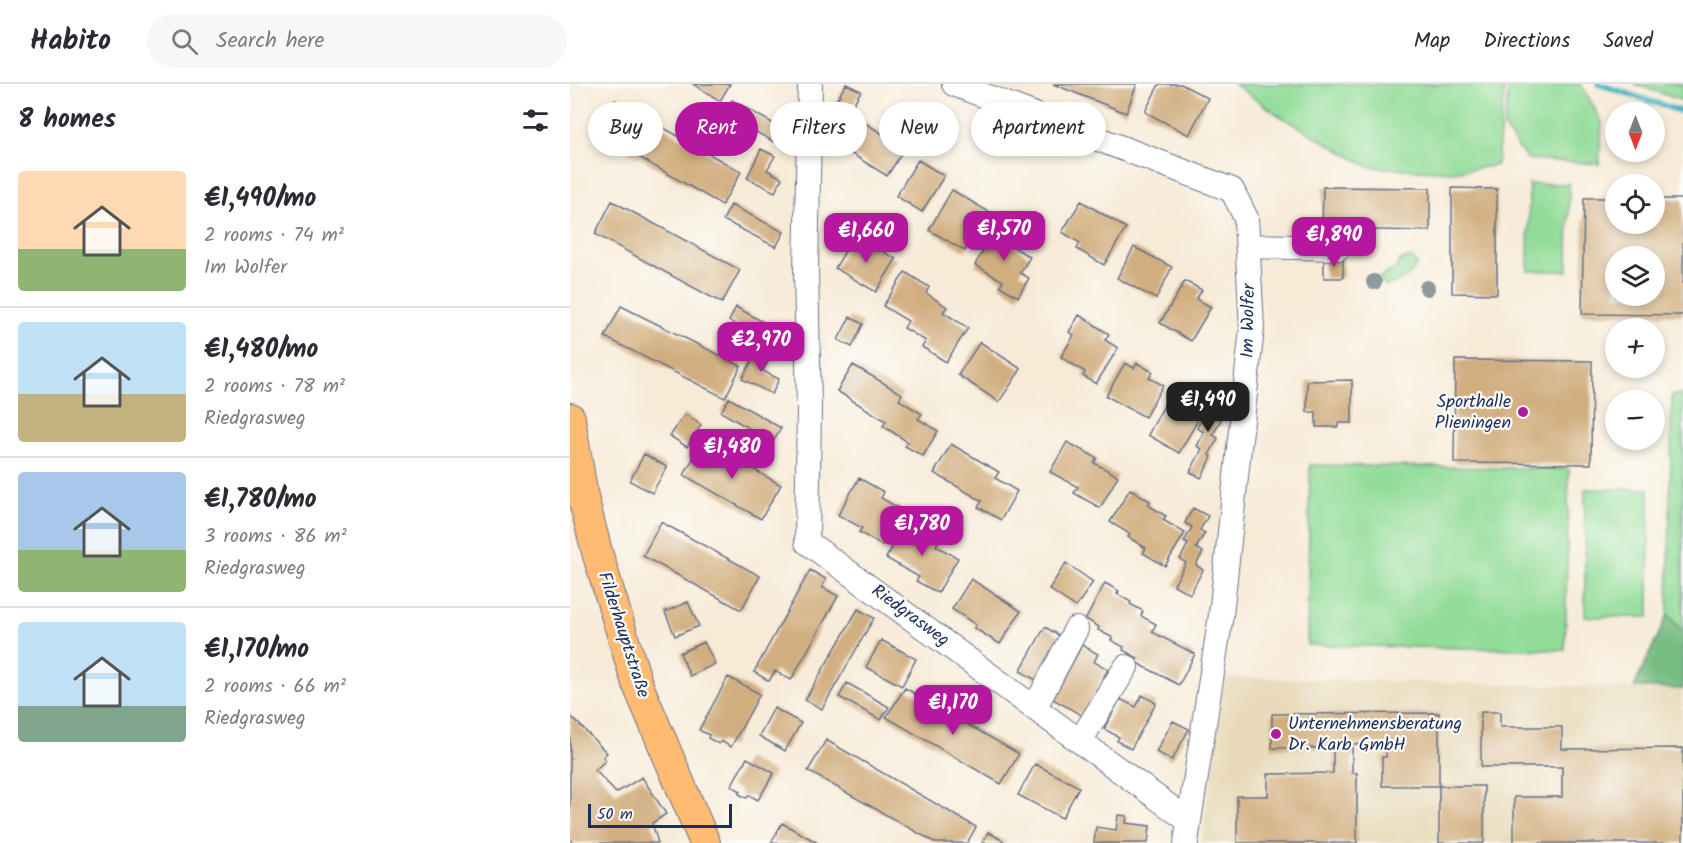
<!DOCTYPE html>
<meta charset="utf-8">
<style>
body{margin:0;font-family:Kalam,sans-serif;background:#f7f7f7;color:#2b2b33;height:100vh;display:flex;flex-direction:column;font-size:22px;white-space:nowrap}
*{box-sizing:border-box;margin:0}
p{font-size:20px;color:#7c7c81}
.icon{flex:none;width:33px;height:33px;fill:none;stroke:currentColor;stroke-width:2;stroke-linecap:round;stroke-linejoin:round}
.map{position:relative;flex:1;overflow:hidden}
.details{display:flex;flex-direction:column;background:#fff;width:570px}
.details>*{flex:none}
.banner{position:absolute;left:18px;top:18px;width:570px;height:54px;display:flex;gap:12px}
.needle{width:39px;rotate:180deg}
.tools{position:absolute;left:1035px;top:18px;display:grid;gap:12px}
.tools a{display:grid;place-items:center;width:60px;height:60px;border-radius:50%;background:#fff;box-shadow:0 3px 9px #0003;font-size:30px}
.scale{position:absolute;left:18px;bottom:15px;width:144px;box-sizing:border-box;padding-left:6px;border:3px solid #1b2f5e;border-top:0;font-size:16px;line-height:21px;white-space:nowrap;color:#1b2f5e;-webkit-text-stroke:4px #fdfcf7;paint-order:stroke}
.price{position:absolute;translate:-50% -51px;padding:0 14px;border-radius:12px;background:#b5179e;color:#fff;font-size:20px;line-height:39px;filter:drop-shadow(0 2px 3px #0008)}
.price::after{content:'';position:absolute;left:50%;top:36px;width:18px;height:14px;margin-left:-9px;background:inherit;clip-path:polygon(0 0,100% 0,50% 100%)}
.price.active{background:#222;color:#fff}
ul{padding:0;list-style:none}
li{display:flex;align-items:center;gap:18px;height:150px;padding:0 18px}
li+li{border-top:2px solid #e1e1e2}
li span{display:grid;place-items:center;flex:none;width:168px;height:120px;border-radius:6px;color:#555}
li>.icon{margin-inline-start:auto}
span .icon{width:72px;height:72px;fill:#fffc;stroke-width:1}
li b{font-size:26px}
h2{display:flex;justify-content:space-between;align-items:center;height:72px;padding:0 18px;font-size:26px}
.chip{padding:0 21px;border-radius:27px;background:#fff;box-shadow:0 3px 9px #0003;font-size:21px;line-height:54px}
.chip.active{background:#b5179e;color:#fff}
header{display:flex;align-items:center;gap:36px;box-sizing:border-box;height:84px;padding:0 30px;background:#fff;border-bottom:2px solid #e1e1e2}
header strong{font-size:28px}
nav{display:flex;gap:33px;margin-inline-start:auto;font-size:21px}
.search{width:420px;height:54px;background:#f7f7f7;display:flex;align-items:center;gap:15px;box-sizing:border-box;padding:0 21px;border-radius:33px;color:#7c7c81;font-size:22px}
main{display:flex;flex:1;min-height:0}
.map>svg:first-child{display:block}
.built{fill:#e8daba}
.green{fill:#91dc97;stroke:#56867a;stroke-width:1.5}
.forest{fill:#74bc80;stroke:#48766f;stroke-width:1.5}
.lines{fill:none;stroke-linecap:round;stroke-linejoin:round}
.stream{stroke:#46b4c1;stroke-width:6}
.building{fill:#d1ae7f;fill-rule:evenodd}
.minor-casing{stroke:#687189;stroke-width:26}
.major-casing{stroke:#687189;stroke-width:32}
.minor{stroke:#fff;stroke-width:24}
.major{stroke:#ffbb71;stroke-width:30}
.tree{fill:#8e9b9d}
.poi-dot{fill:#b5179e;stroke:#fdfcf7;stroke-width:2}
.labels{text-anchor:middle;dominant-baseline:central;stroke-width:4.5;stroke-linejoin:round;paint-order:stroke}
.street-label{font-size:18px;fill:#1b2f5e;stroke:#fdfcf7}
.poi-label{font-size:18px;fill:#1b2f5e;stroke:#fdfcf7;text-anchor:end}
</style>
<header>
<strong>Habito</strong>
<div class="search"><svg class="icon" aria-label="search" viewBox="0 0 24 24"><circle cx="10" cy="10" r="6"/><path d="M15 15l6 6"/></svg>Search here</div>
<nav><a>Map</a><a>Directions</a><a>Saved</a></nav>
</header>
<main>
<section class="details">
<h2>8 homes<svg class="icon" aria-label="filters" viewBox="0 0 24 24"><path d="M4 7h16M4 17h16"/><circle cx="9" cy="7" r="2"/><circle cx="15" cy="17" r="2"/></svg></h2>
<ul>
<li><span style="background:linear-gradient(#ffd9b3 65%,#8fb573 0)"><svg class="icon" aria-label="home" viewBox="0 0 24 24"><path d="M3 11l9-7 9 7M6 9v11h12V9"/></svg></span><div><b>€1,490/mo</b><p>2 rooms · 74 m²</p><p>Im Wolfer</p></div></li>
<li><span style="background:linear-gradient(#bfe0f5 60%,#c2b280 0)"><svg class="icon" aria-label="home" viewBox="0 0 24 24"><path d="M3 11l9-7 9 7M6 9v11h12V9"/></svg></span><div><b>€1,480/mo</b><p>2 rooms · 78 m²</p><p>Riedgrasweg</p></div></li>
<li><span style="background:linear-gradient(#a9c7e8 65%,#8fb573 0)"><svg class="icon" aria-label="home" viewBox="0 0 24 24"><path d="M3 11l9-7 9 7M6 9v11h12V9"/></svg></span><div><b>€1,780/mo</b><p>3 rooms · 86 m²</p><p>Riedgrasweg</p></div></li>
<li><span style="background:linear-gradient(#bfe0f5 70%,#7fa58c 0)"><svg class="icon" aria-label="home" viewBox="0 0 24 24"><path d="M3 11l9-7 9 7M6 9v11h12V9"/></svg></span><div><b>€1,170/mo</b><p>2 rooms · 66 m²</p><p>Riedgrasweg</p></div></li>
</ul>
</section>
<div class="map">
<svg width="1113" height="759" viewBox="0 0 1113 759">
<rect width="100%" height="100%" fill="#fdfcf7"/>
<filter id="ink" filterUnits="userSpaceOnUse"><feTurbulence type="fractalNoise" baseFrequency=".0167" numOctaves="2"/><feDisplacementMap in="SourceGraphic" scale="12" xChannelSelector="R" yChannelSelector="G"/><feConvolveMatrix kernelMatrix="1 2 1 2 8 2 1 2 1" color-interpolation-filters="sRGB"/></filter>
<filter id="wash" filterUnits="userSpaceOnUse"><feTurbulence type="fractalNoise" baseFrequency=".008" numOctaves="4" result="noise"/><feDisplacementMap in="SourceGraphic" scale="24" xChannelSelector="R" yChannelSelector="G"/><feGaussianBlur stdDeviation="1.35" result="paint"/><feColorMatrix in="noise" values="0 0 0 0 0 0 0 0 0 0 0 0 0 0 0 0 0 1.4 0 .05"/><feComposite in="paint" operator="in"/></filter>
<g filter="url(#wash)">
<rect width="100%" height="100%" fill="#f7ebd8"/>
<path class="built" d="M655,593L1113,605V759H631Z"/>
<path class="green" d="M664,0H921L934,6L927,81L883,88L799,83L710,32Z
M939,0H1011L1032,38L1029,80L957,75L934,44Z
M1064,0H1113V17Z
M959,100H999L998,187H958Z
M841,173L847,180C842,194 829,197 815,202L810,193L825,185L830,176Z
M1102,311H1113V548L1098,530Z
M740,381L999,385L995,566L737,561Z
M1015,405H1079V533H1015Z"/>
<path class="forest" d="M1098,530L1113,548V605L1064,603Z"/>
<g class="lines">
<path class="stream" d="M1028,0L1113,28"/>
</g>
<g id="blocks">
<path class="building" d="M123,0H160L150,17Z
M276,0L291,7L278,29L264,21Z
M483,0H567L556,29Z
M589,0H611L638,14L619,51L575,28Z
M45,16L171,88L152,121L27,49Z
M162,16L211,44L204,58L154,30Z
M292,37L335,64L317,92L274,65Z
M191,65L205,72L197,86L212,94L205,108L177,94Z
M348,76L374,92L352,128L326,112Z
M753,103L860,104V147L752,145Z
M882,104L927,105V210L882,209Z
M382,106L419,128L395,167L359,146Z
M1014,114H1046V140H1084V115H1113V231L1012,230ZM1046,172H1084V212H1046Z
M42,117L170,186L152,219L25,150Z
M511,117L556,144L534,181L507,165L510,159L492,148Z
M161,121L214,148L206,163L153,136Z
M427,142L440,150L435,158L460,173L450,189L459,194L448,213L430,202L433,197L405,181Z
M285,151L326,175L306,208L265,184Z
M564,163L602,183L586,215L547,194Z
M754,174H773V194H754Z
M335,188L359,203L356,209L377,223L373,228L398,244L376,278L352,263L356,257L334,244L338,237L313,222Z
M615,197L632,206L626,215L641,223L621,257L590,239Z
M51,222L171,282L155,314L35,253Z
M166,223L204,244L196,258L159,237Z
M509,231L539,250L535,256L548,264L526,300L513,292L515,288L491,273L504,251L499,248Z
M280,233L293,240L282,263L268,256Z
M410,258L451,285L429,318L388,291Z
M188,266L201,272L193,287L209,295L202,310L172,295Z
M885,276L1022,277L1021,380L884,379Z
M555,279L564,284L567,279L583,288L579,294L593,301L575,333L536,312Z
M283,281L332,310L329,316L352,330L348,335L368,347L353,372L335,362L338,358L313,342L316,337L267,307Z
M782,296V339H768V343H746V328H737V297Z
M638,309L655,318L647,333L651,336L643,351L648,354L639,371L642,373L631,394L620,388L632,365L627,362L634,348L627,344L635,329L630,326Z
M159,314L211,344L203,358L151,328Z
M597,316L629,334L609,369L578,351Z
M115,330L131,341L117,363L100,352Z
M133,357L211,401L191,435L114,391Z
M497,358L527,374L524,379L548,392L530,424L504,409L508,403L480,388Z
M381,360L429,388L425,394L447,407L431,436L408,423L412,417L364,389Z
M74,370L97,383L82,409L60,397Z
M289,394L314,408L311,414L332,426L312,462L289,448L292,444L268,431Z
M560,405L580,417L578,421L596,432L593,436L615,449L595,482L573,469L576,464L558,453L560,450L540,438Z
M623,424L638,432L630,446L635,449L626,464L633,468L626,481L633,486L620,510L604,501L616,479L610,475L618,460L614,458L622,443L615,439Z
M91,438L190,492L171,526L73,472Z
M337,438L369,456L366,462L388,474L368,509L346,497L349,493L316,474Z
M496,479L523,498L506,523L479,505Z
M240,486L256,495L252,503L268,512L221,596L205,587L199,597L184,588Z
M401,495L451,527L430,560L404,544L406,541L382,525Z
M535,499L549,507L547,510L561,518L560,520L573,527L571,532L586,540L582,548L625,570L609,601L565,578L568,574L553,566L554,563L541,556L543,554L528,546L529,543L516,535Z
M118,518L129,542L105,552L95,528Z
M288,525L304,534L252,625L235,616Z
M475,543L490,552L466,596L450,587Z
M311,556L346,575L332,602L296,583Z
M134,558L145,580L120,592L110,569Z
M512,561L528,570L524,578L538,585L513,632L483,615Z
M158,593L190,610L161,663L151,657L149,660L138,654L139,651L129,646Z
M277,599L319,623L311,636L269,613Z
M335,604L449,670L431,700L316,633Z
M572,611L586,619L561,665L547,657L549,653L534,645L550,615L566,623Z
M204,624L231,639L215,667L189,652Z
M911,628H930V643H992V665L1113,664V759H944V713H992V683H911Z
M869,629V702H812V673H816V660H782V689H787V759H667V712H698V690L763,689V660H760V664H702V630Z
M0,631L37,669L33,673L36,676L25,686L46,709L72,693L96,730L82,739L88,759H3L0,756Z
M603,637L619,645L602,676L586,668Z
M256,656L406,743L397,759H366L238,687Z
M177,674L204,689L188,716L179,711L177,714L169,710L171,707L161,702Z
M465,680L509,703L492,734L448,711Z
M869,702H914V759H869Z
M548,731L557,732L556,739L580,742L578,759H524L526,743L546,746Z
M212,739L248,759H201Z
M418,748L437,759H412Z"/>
</g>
</g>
<g filter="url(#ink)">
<use href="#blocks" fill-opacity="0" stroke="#687189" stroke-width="1.5"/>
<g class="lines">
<g class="minor-casing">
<path id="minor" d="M240,0L236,186L239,324L237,458L619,737L616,759
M384,0L662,106L676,134L682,244L651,531L619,737
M678,162L768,164
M465,623L506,545
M510,657L556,583"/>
</g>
<g class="major-casing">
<path id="major" d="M0,334L13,413L27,468L67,599L135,759"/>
</g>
<use href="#minor" class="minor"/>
<use href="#major" class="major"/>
</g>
<g class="tree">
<circle cx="804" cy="198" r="8"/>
<circle cx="857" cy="204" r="8"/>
</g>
</g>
<g class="poi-dot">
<circle cx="953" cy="328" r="6"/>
<circle cx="706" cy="650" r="6"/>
</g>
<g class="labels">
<g class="street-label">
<text transform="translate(679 237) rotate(-89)">Im Wolfer</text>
<text transform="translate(340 532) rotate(36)">Riedgrasweg</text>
<text transform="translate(53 551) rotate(72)">Filderhauptstraße</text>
</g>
<g class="poi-label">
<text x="941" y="318">Sporthalle<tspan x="941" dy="21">Plieningen</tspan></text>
<text x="718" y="640" text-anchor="start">Unternehmensberatung<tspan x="718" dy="21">Dr. Karb GmbH</tspan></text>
</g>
</g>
</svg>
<div class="tools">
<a><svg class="needle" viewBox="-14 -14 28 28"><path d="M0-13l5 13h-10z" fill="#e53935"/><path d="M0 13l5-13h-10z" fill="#7c7c81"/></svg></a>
<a><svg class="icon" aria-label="locate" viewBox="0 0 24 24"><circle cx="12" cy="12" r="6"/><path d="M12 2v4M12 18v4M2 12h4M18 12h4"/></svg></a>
<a><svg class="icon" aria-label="layers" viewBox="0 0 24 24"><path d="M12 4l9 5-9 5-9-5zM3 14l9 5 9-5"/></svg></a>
<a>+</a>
<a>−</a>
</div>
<div class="scale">50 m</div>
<b class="price" style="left:434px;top:178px">€1,570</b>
<b class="price" style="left:296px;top:180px">€1,660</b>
<b class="price" style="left:764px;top:184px">€1,890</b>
<b class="price" style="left:191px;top:289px">€2,970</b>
<b class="price active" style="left:638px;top:349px">€1,490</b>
<b class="price" style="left:162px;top:396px">€1,480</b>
<b class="price" style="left:352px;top:473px">€1,780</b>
<b class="price" style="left:383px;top:652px">€1,170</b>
<div class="banner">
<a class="chip">Buy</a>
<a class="chip active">Rent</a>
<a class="chip">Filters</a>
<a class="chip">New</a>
<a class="chip">Apartment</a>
</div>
</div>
</main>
